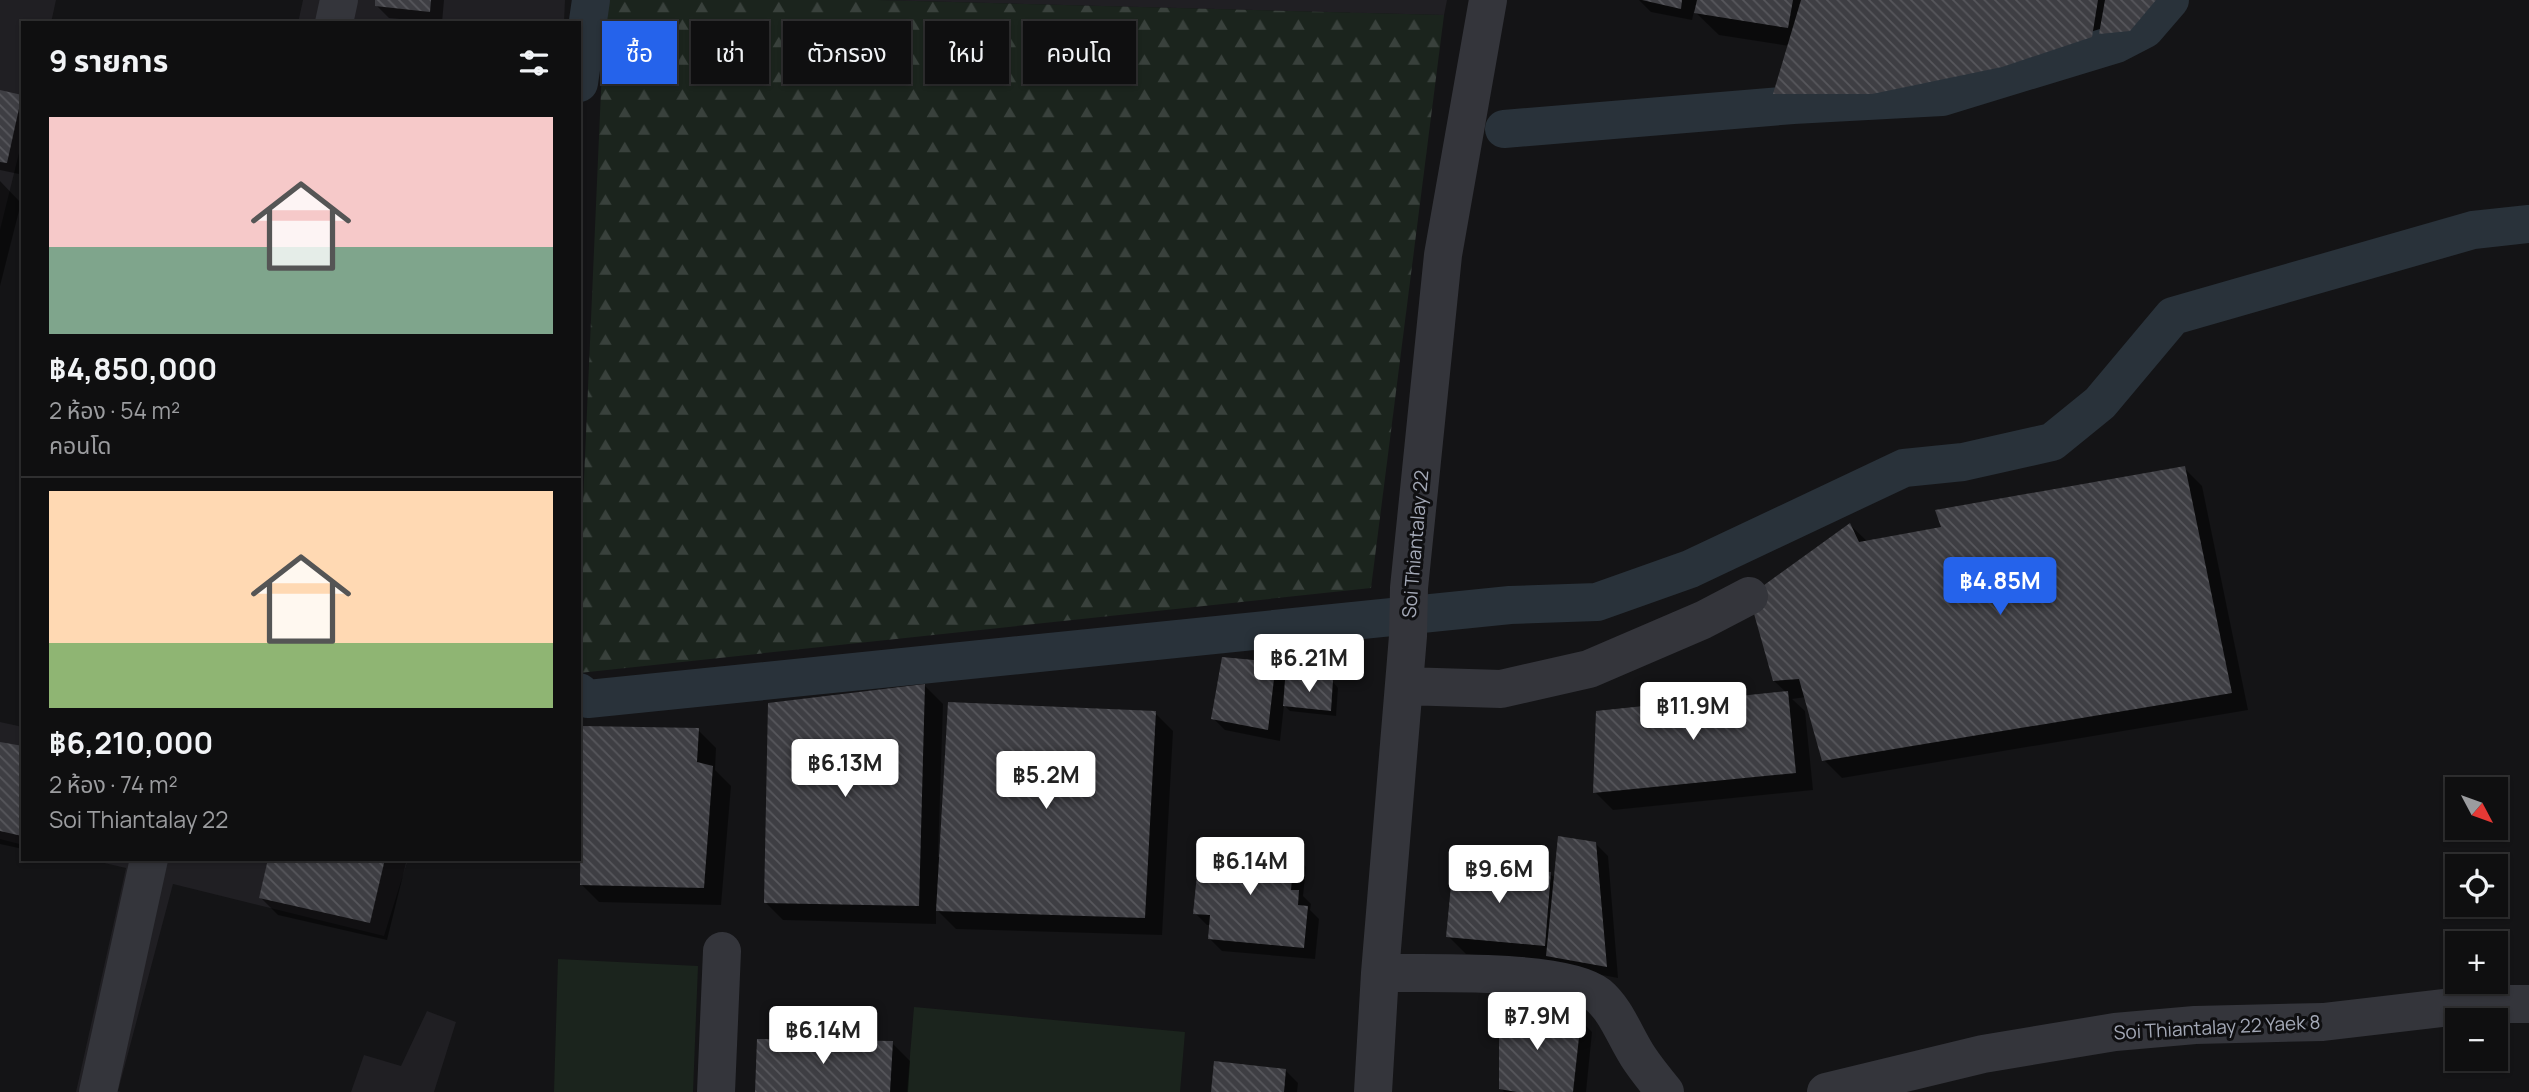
<!DOCTYPE html>
<html lang="th">
<meta charset="utf-8">
<style>
body{margin:0;font-family:Manrope,"Noto Sans Thai",sans-serif;background:#1d1d1e;color:#f1f3f6;height:100vh;display:flex;flex-direction:column;font-size:26px;white-space:nowrap}
*{box-sizing:border-box;margin:0}
p{font-size:23px;color:#9b9c9f}
.icon{flex:none;width:38px;height:38px;fill:none;stroke:currentColor;stroke-width:2;stroke-linecap:round;stroke-linejoin:round}
.map{position:relative;flex:1;overflow:hidden}
.details{position:absolute;left:21px;top:21px;width:560px;height:840px;display:flex;flex-direction:column;background:#0f0f10;border-radius:0px;box-shadow:0 2px 5px #0004,0 0 0 2px #2f2f30}
.details>*{flex:none}
.banner{position:absolute;left:602px;top:21px;width:665px;height:63px;display:flex;gap:14px}
.needle{width:46px;rotate:131deg}
.tools{position:absolute;left:2445px;top:777px;display:grid;gap:14px}
.tools a{display:grid;place-items:center;width:63px;height:63px;border-radius:0px;background:#0f0f10;box-shadow:0 2px 5px #0004,0 0 0 2px #2f2f30;font-size:35px}
.price{position:absolute;translate:-50% -60px;padding:0 16px;border-radius:7px;background:#fff;color:#222;font-size:23px;line-height:46px;filter:drop-shadow(0 2px 4px #0008)}
.price::after{content:'';position:absolute;left:50%;top:42px;width:21px;height:16px;margin-left:-10px;background:inherit;clip-path:polygon(0 0,100% 0,50% 100%)}
.price.current{background:#2563eb;color:#fff}
ul{padding:0;list-style:none}
li{display:grid;align-content:center;gap:14px;height:371px;padding:0 28px}
li+li{border-top:2px solid #2f2f30}
li span{display:grid;place-items:center;height:217px;border-radius:0px;color:#555}
li>.icon{margin-inline-start:auto}
span .icon{width:126px;height:126px;fill:#fffc;stroke-width:1}
li b{font-size:30px}
h2{display:flex;justify-content:space-between;align-items:center;height:84px;padding:0 28px;font-size:30px}
.pill{padding:0 24px;border-radius:0px;background:#0f0f10;box-shadow:0 2px 5px #0004,0 0 0 2px #2f2f30;font-size:24px;line-height:63px}
.pill.current{background:#2563eb;color:#fff}
.map>svg:first-child{display:block}
.built{fill:#201f23}
.green{fill:#1b241d}
.forest{fill:url(#forest-firs)}
.shadow{fill:#0007}
.lines{fill:none;stroke-linecap:round;stroke-linejoin:round}
.canal{stroke:#29323a;stroke-width:38}
.building{fill:url(#building-back-hatch)}
.minor{stroke:#34353b;stroke-width:38}
.labels{text-anchor:middle;dominant-baseline:central;stroke-width:6;stroke-linejoin:round;paint-order:stroke}
.street-label{font-size:19px;fill:#a4a9b7;stroke:#0f0f11}
</style>
<div class="map">
<svg width="2529" height="1092" viewBox="0 0 2529 1092">
<defs>
<pattern id="forest-firs" width="22" height="20" patternUnits="userSpaceOnUse" patternTransform="scale(1.75)"><rect width="22" height="20" fill="#1b241d"/><path d="M5 1l3.5 6h-7zM16 11l3.5 6h-7z" fill="#39413c"/></pattern>
<pattern id="building-back-hatch" width="6" height="6" patternUnits="userSpaceOnUse" patternTransform="scale(1.75)"><rect width="6" height="6" fill="#3e3e43"/><path d="M-1 5l2 2M0 0l6 6M5-1l2 2" fill="none" stroke="#57575c"/></pattern>
</defs>
<rect width="100%" height="100%" fill="#141416"/>
<path class="built" d="M0,0H56L51,23H23V137L0,230Z
M303,0H565L564,23H298Z
M877,0H1447L1444,15Z
M0,722L23,727V845L0,839Z
M87,859H408L384,936L173,884L118,1091L121,1092H76L126,868Z
M427,1011L456,1022L434,1092H351L364,1055L401,1066Z"/>
<path class="green" d="M558,959L698,966L693,1092H554Z
M914,1007L1185,1032L1180,1092H907Z"/>
<path class="forest" d="M605,0H877L1444,15L1371,588L579,673V594Z"/>
<path class="shadow" d="M377,0H444L442,23L389,18L377,6Z
M1639,0H2188L2148,48L2118,51L2116,49L2114,59L2025,89L1896,117L1798,116L1775,94L1789,46L1719,35L1694,11L1692,20L1651,12Z
M0,92L23,98V157L19,174L0,170Z
M0,181L21,203L0,286Z
M2184,468L2202,486L2248,710L1842,778L1824,760L1806,697L1792,699L1805,711L1813,790L1613,810L1595,792L1787,693L1774,681L1850,525L1868,542L1943,529Z
M1275,664L1287,676L1286,682H1333L1338,688L1336,716L1290,711L1284,705L1280,741L1225,730L1213,718Z
M925,686L943,704L938,857H941L1155,713L1173,731L1162,935L956,929L936,909V924L783,920L766,903Z
M698,730L716,748L715,770L731,786L721,905L599,902L581,884Z
M0,743L23,748V849L0,844Z
M1595,843L1608,856L1618,978L1560,967L1554,962L1466,954L1448,936L1550,874L1555,878Z
M1293,855L1306,867L1303,896L1311,904L1310,910L1319,919L1315,959L1222,951L1210,939L1211,925H1207L1195,913Z
M270,859H407L387,940L278,915L260,897Z
M1580,1020L1592,1032L1586,1092H1504L1501,1088Z
M892,1043L910,1061L908,1092H757Z
M1286,1071L1298,1083L1297,1092H1212Z"/>
<g class="lines">
<path class="canal" d="M579,83L591,0
M1504,129L1793,105L1942,97L2116,44L2145,29L2170,0
M579,692L588,699L1510,605L1597,602L1690,569L1904,468L1963,462L2052,442L2100,403L2173,316L2473,230L2529,224"/>
</g>
<path class="building" d="M375,0H431L430,12L375,6Z
M1642,0H1682L1681,9Z
M1697,0H1793L1788,28L1694,13Z
M1801,0H2098L2092,37L2002,67L1872,94H1773Z
M2105,0H2156L2130,31L2099,34Z
M0,90L22,95L7,163L0,162Z
M2185,466L2232,693L1822,761L1799,679L1773,681L1749,596L1850,523L1859,542L1941,527L1935,510Z
M1222,657L1276,662L1268,730L1211,719Z
M1285,680H1333L1331,711L1283,706Z
M925,684L919,906L764,903L768,703Z
M1788,691L1796,773L1593,793L1596,711Z
M948,702L1156,711L1145,918L936,911Z
M582,726L699,728L697,762L713,766L704,888L580,885Z
M0,742L23,746L22,836L0,831Z
M1558,836L1596,842L1607,967L1546,956Z
M1200,845L1294,853L1291,890H1299L1298,905L1308,906L1304,948L1208,939L1210,915L1193,914Z
M268,859H385L370,923L259,898Z
M1453,865L1551,872L1545,946L1446,937Z
M1499,1010L1581,1019L1573,1092H1517L1499,1089Z
M757,1039L893,1041L890,1092H755Z
M1214,1061L1286,1069L1284,1092H1211Z"/>
<g class="lines">
<path class="minor" d="M334,23L339,0
M1404,686L1501,689L1589,669L1703,620L1749,596
M1380,973C1426,974 1565,968 1598,995C1617,1011 1625,1037 1639,1058C1647,1070 1656,1081 1665,1092
M98,1092L149,859
M716,1092L722,951
M1373,1092L1380,973L1408,636L1409,588L1443,255L1488,0
M1826,1092L1983,1054L2115,1032L2195,1025L2323,1022L2477,1004H2529"/>
</g>
<g class="labels">
<g class="street-label">
<text transform="translate(1415 544) rotate(-85)">Soi Thiantalay 22</text>
<text transform="translate(2217 1027) rotate(-3)">Soi Thiantalay 22 Yaek 8</text>
</g>
</g>
</svg>
<div class="tools">
<a><svg class="needle" viewBox="-14 -14 28 28"><path d="M0-13l5 13h-10z" fill="#e53935"/><path d="M0 13l5-13h-10z" fill="#9b9c9f"/></svg></a>
<a><svg class="icon" aria-label="locate" viewBox="0 0 24 24"><circle cx="12" cy="12" r="6"/><path d="M12 2v4M12 18v4M2 12h4M18 12h4"/></svg></a>
<a>+</a>
<a>−</a>
</div>
<b class="price current" style="left:2000px;top:617px">฿4.85M</b>
<b class="price" style="left:1309px;top:694px">฿6.21M</b>
<b class="price" style="left:1693px;top:742px">฿11.9M</b>
<b class="price" style="left:845px;top:799px">฿6.13M</b>
<b class="price" style="left:1046px;top:811px">฿5.2M</b>
<b class="price" style="left:1250px;top:897px">฿6.14M</b>
<b class="price" style="left:1499px;top:905px">฿9.6M</b>
<b class="price" style="left:1537px;top:1052px">฿7.9M</b>
<b class="price" style="left:823px;top:1066px">฿6.14M</b>
<div class="banner">
<a class="pill current">ซื้อ</a>
<a class="pill">เช่า</a>
<a class="pill">ตัวกรอง</a>
<a class="pill">ใหม่</a>
<a class="pill">คอนโด</a>
</div>
<section class="details">
<h2>9 รายการ<svg class="icon" aria-label="filters" viewBox="0 0 24 24"><path d="M4 7h16M4 17h16"/><circle cx="9" cy="7" r="2"/><circle cx="15" cy="17" r="2"/></svg></h2>
<ul>
<li><span style="background:linear-gradient(#f6c9c9 60%,#7fa58c 0)"><svg class="icon" aria-label="home" viewBox="0 0 24 24"><path d="M3 11l9-7 9 7M6 9v11h12V9"/></svg></span><div><b>฿4,850,000</b><p>2 ห้อง · 54 m²</p><p>คอนโด</p></div></li>
<li><span style="background:linear-gradient(#ffd9b3 70%,#8fb573 0)"><svg class="icon" aria-label="home" viewBox="0 0 24 24"><path d="M3 11l9-7 9 7M6 9v11h12V9"/></svg></span><div><b>฿6,210,000</b><p>2 ห้อง · 74 m²</p><p>Soi Thiantalay 22</p></div></li>
</ul>
</section>
</div>
